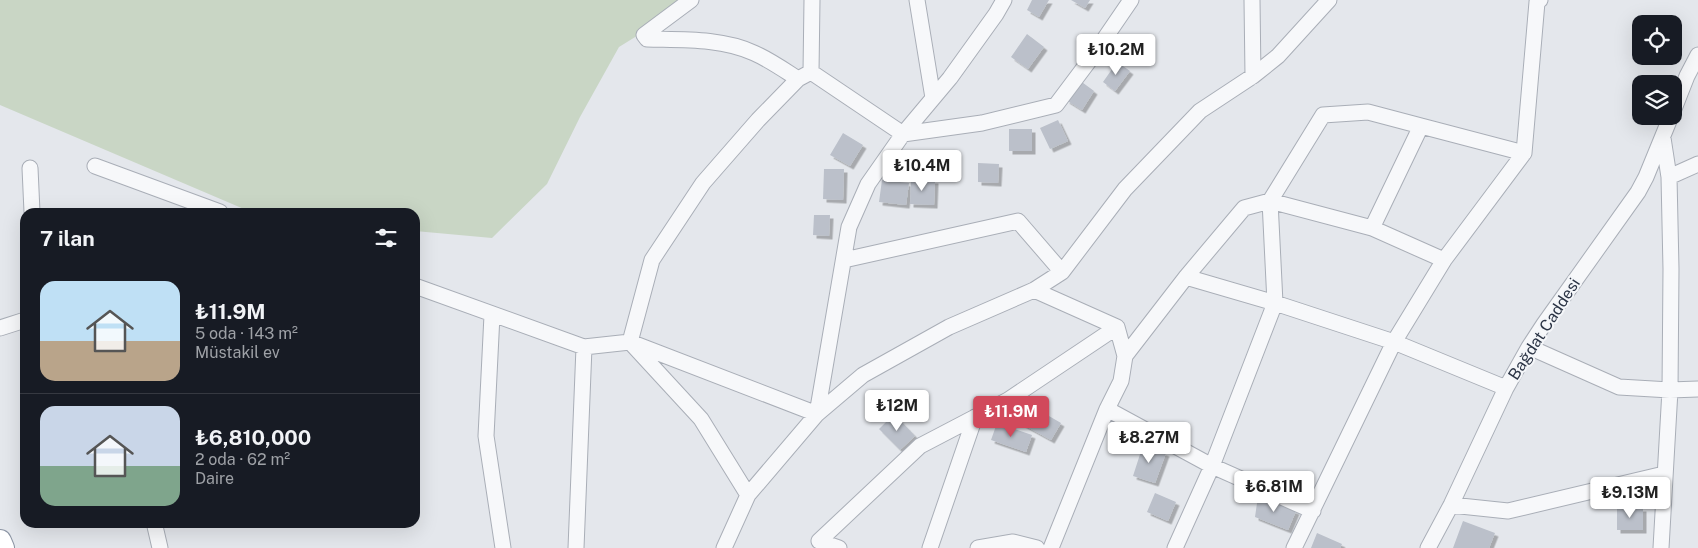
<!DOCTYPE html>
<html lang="tr">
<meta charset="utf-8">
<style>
body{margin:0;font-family:"Public Sans",sans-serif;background:#20242c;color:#f1f3f6;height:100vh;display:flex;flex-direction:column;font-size:19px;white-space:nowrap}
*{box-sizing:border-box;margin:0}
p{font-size:16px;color:#9ea1a6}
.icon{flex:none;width:28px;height:28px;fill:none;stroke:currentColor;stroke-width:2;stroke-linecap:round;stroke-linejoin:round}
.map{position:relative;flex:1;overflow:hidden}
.panel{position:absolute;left:20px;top:208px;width:400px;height:320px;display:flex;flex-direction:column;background:#171b24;border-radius:15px;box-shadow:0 5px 20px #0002}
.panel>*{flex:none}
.fabs{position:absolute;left:1632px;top:15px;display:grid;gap:10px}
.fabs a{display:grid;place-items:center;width:50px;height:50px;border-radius:10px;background:#171b24;box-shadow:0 5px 20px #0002;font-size:25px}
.price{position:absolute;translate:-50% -42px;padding:0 11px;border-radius:5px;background:#fff;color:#222;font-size:16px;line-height:32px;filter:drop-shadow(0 1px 2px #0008)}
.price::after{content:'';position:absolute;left:50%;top:30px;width:15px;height:11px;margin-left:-8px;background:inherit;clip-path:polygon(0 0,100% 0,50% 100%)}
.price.active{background:#d1495b;color:#fff}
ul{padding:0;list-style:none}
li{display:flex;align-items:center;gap:15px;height:125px;padding:0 20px}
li+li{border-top:1px solid #363941}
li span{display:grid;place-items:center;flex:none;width:140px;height:100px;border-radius:15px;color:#555}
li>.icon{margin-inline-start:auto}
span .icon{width:60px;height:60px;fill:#fffc;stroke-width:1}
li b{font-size:21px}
h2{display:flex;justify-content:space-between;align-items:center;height:60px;padding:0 20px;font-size:21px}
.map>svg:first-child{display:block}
.green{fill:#c9d6c5}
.building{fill:#bbc0ca;filter:url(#shadow)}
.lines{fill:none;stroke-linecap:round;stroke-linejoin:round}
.minor-casing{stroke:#a9aeb7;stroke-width:17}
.highway-casing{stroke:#8b94a3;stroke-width:24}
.minor{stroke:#f7f8fa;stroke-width:15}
.highway{stroke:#fff;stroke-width:22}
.labels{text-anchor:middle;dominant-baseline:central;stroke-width:4;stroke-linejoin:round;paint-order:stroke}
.street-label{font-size:16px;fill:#2b3445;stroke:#f4f6f9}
</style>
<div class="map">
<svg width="1698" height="548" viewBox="0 0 1698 548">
<defs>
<filter id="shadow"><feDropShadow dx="3.5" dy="3.5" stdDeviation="0" flood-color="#0004"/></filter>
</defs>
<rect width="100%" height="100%" fill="#e4e7ec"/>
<path class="green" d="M0,0H695L619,47L580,117L547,184L492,238L415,231V212H251L0,105Z"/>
<path class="building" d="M1032,0H1049L1039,17L1027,10Z
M1071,0H1090L1085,8Z
M1027,34L1044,47L1028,69L1011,57Z
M1117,62L1130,71L1115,91L1103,82Z
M1079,80L1094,91L1082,110L1066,100Z
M1058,120L1068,141L1050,149L1040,128Z
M1009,129H1032V151H1009Z
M843,133L863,145L850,166L830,155Z
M978,163L999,164L998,183L978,182Z
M824,169H844L843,200L823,199Z
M911,179L935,180L934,205L910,204Z
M882,180L909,183L906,205L879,202Z
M814,215H830L829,236L813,235Z
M1030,405L1061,423L1051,440L1020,423Z
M894,414L915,436L900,450L879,429Z
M997,423L1032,435L1026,452L991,440Z
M1143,445L1166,453L1155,483L1133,476Z
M1155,493L1176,502L1168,521L1147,512Z
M1258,496L1296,511L1288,530L1255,517Z
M1617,508H1643V530H1617Z
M1463,521L1495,533L1489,548H1453Z
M1317,533L1342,544L1340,548H1311Z"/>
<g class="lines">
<g class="minor-casing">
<path id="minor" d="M691,0L644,35L647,39C682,40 721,38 754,53C770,60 784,70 798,79
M917,0L933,98
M1252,0L1253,76
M811,72L798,79L758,120L703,183L652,260L630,342L817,414
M811,72L903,134L982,123L1056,105L1092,57L1131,0
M811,72L812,0
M1674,109L1687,76L1698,55
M95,166L220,212
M30,168L32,212
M1669,177L1698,164
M1372,228L1421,126L1524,153
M844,260L1018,221L1062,272
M1186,277L1275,303L1394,342L1506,388
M415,286L584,347L630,342L701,419L748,495
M1034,290L1117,327L1125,356L1121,381L1107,409L1051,548
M492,315L486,436L503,548
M0,328L25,320
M1529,347L1619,387L1670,390L1698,389
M1125,356L1186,277L1244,208L1270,201L1323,115L1368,112L1421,126
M1107,409L1212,466L1175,548
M817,414L849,227L868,184L903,134L950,78L996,14L1004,0
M1451,505L1508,511L1664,474
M1313,511L1212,466L1275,303L1270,201L1372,228L1444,260
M154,522L160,548
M576,548L584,347
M724,548L748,495L817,414L863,375L949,327L1034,290L1062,272L1125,189L1200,111L1253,76L1278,56L1329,0
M839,548L819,541L920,446L1008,400L1117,327
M930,548L975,417
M978,548L1013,542L1037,548
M1294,548L1394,342L1444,260L1524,153L1537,2L1540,0
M1428,548L1451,505L1506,388L1529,347L1544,324L1638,192L1646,177L1671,116
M1661,548L1670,390L1671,269L1669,177L1663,138"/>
</g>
<g class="highway-casing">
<path id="highway" d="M0,541L3,548"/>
</g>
<use href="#minor" class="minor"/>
<use href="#highway" class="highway"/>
</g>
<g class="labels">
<g class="street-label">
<text transform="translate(1544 329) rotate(-57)">Bağdat Caddesi</text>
</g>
</g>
</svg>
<div class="fabs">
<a><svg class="icon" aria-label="locate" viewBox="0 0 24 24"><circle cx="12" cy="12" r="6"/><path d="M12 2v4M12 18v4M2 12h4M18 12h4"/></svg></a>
<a><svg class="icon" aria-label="layers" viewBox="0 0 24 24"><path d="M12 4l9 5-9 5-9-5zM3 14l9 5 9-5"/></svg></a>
</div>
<b class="price" style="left:1116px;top:76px">₺10.2M</b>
<b class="price" style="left:922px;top:192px">₺10.4M</b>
<b class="price" style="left:897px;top:432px">₺12M</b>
<b class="price active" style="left:1011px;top:438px">₺11.9M</b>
<b class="price" style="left:1149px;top:464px">₺8.27M</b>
<b class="price" style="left:1274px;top:513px">₺6.81M</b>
<b class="price" style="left:1630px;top:519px">₺9.13M</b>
<section class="panel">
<h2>7 ilan<svg class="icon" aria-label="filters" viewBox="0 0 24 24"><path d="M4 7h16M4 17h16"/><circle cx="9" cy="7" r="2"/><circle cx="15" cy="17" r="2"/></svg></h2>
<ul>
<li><span style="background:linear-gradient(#bfe0f5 60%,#b9a48a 0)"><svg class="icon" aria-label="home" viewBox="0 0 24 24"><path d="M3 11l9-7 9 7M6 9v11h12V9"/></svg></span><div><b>₺11.9M</b><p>5 oda · 143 m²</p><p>Müstakil ev</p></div></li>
<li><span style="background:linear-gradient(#c9d6e8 60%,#7fa58c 0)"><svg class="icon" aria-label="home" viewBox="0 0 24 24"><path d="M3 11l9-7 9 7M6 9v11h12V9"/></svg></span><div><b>₺6,810,000</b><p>2 oda · 62 m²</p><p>Daire</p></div></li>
</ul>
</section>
</div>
